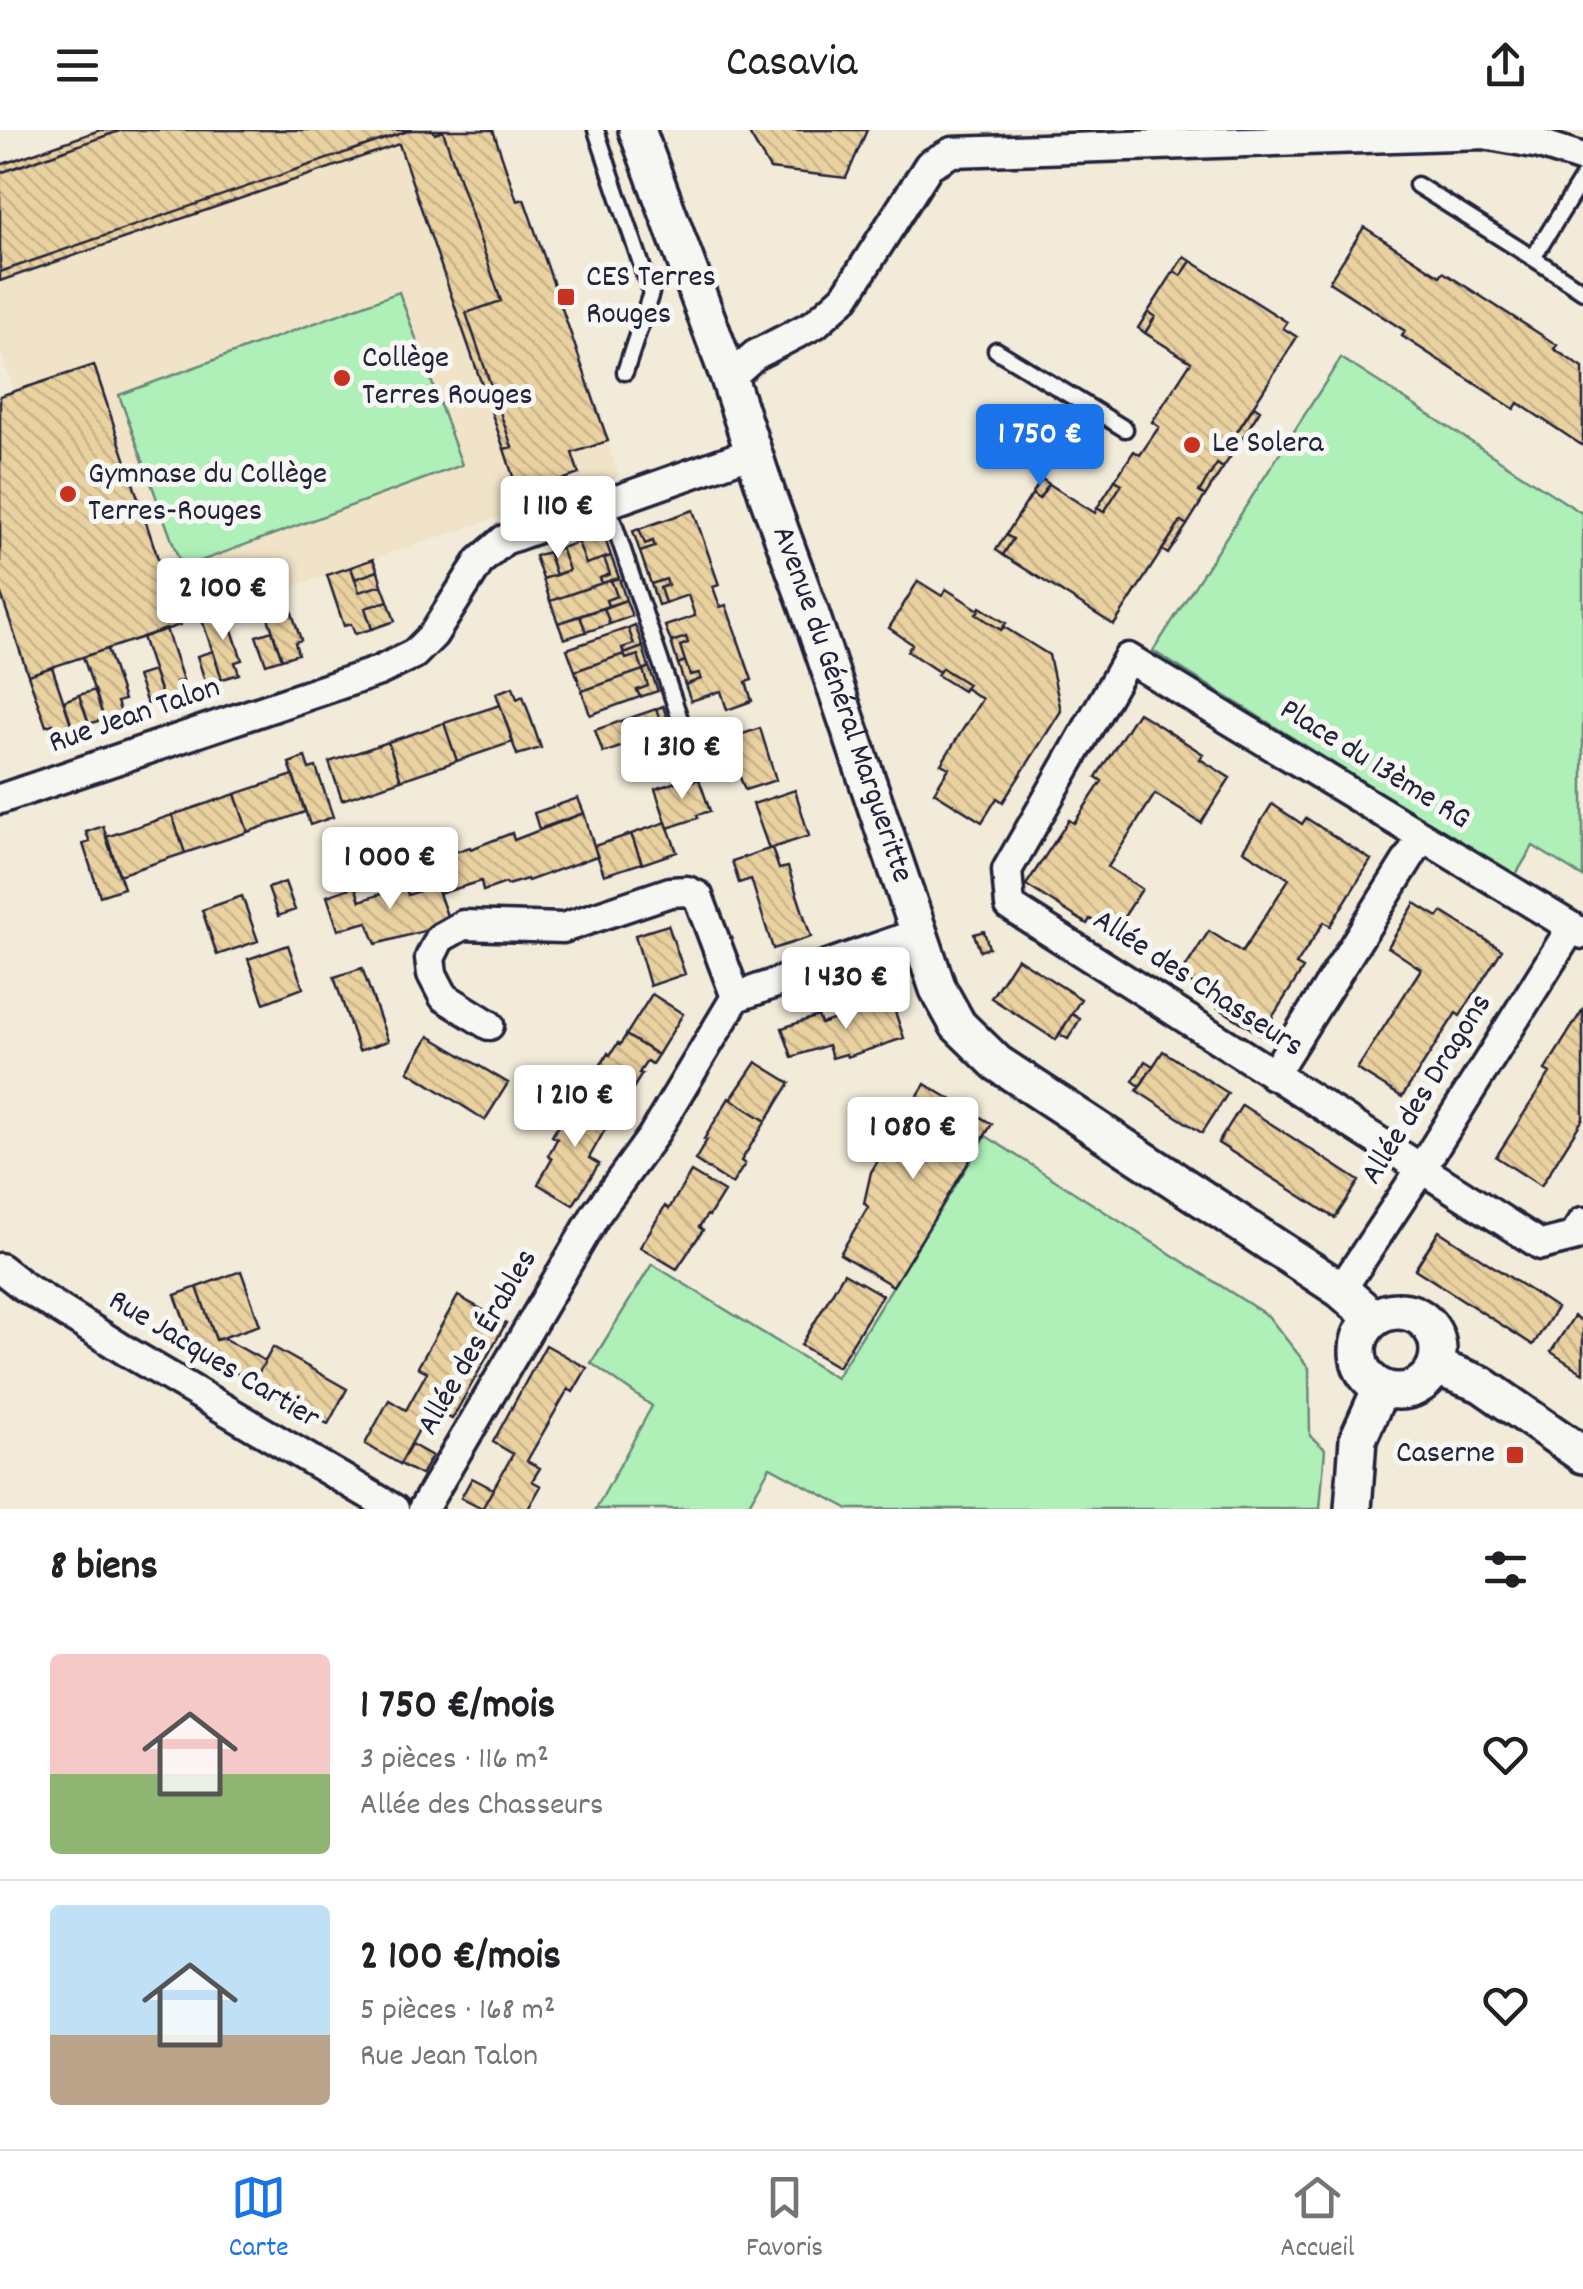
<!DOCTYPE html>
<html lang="fr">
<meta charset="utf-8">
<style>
body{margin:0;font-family:Dekko,sans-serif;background:#f6f6f6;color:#202124;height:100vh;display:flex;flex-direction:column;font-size:38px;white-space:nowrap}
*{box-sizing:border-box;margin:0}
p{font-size:32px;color:#757577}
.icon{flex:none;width:55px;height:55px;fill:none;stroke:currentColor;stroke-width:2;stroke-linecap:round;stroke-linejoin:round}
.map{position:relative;height:1379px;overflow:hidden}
.sheet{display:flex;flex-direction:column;background:#fff;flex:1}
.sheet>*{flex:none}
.price{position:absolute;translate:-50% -85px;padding:0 22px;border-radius:10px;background:#fff;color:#222;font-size:32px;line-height:65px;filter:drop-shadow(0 2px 5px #0008)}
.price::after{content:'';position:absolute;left:50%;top:60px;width:30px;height:22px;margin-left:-15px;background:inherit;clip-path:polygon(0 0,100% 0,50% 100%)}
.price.current{background:#1a73e8;color:#fff}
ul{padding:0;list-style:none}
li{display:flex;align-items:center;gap:30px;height:250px;padding:0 50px}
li+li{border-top:2px solid #e0e0e0}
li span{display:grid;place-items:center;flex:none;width:280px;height:200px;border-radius:10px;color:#555}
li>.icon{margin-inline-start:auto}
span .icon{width:120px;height:120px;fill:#fffc;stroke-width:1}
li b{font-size:42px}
h2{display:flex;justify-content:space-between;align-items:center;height:120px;padding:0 50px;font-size:42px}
header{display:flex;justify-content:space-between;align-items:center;height:130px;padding:0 50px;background:#fff;font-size:45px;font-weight:600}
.tab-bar{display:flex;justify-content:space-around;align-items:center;height:140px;border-top:2px solid #e0e0e0;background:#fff;font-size:28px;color:#757577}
.tab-bar a{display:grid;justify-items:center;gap:5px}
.tab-bar .current{color:#1a73e8}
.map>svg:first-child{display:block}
.built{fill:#f0e3c8}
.park{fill:#aef0b8;stroke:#68897a;stroke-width:2.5}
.building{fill:url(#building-back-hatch);stroke:#22223b;stroke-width:2.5}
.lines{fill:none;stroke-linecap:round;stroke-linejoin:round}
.service-casing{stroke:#22223b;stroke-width:21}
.minor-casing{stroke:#22223b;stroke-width:35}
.tertiary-casing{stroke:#22223b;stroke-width:42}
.service{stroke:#f6f6f2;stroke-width:14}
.minor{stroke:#f6f6f2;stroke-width:28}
.tertiary{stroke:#f6f6f2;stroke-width:35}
.poi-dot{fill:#c8321e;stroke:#f6f6f2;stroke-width:4}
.labels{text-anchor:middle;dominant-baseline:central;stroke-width:10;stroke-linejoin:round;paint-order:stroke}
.poi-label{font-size:32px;fill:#22223b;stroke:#f6f6f2;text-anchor:start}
.street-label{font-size:32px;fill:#22223b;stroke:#f6f6f2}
</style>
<header><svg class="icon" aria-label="menu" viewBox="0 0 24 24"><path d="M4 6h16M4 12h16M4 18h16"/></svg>Casavia<svg class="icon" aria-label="share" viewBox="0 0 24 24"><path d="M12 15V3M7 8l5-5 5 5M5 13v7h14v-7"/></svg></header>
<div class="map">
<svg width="1583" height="1379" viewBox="0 0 1583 1379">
<defs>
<pattern id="building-back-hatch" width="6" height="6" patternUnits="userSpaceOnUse" patternTransform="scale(2.5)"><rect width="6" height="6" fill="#ead1a0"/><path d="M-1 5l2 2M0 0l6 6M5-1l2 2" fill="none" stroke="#c8b38b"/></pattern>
</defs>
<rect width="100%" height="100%" fill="#f2ebd9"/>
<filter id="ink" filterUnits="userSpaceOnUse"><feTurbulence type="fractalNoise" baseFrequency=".01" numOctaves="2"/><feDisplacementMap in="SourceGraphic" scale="20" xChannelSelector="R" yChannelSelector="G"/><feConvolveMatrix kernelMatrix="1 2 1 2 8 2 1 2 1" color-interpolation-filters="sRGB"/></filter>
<g filter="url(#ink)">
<path class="built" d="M100,0H493L517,71L524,69L619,346L180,495L94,235L15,262L0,221V35Z"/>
<path class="park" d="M399,162L462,335L182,438L119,265Z
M1341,228L1583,384V747L1533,716L1515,746L1153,521Z
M986,1006L1268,1186L1309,1238L1310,1306L1325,1319L1320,1379H849L770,1337L746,1379H596L652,1276L591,1233L652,1134L836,1248Z"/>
<path class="building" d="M100,0H122L0,43V35Z
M122,0H411L0,142V43Z
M411,0H433L435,4L443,1L501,171L466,183L512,317L504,319L399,14L0,151V142Z
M433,0H493L517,71L524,69L608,311L572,323L579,344L519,365L504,319L512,317L466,183L501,171L443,1L435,4Z
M747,0H867L846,48L770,39Z
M1364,97L1440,146L1443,142L1557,215L1554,219L1583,238V316L1518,273L1514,279L1402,206L1405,201L1329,152Z
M1184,126L1191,131L1181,146L1174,141Z
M1191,131L1287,192L1283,198L1297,207L1235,305L1242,309L1223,338L1217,334L1199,362L1205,366L1187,395L1181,391L1114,495L1003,425L1013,409L1006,405L1032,364L1039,369L1049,354L1095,383L1097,378L1104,382L1122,354L1115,350L1134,321L1140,325L1159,297L1152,292L1191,232L1145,203L1155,187L1148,182L1174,141L1181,146Z
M1148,182L1155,187L1145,203L1138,198Z
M94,235L180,495L28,545L0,461V266Z
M1254,276L1260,280L1242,309L1235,305Z
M1217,334L1223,338L1205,366L1199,362Z
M1042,349L1049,354L1039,369L1032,364Z
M1115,350L1122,354L1104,382L1097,378Z
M693,380L719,455L713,457L720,477L726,475L752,550L746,552L752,571L727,580L721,561L691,571L685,555L701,549L699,543L690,545L685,531L680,516L688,513L686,507L671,512L665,496L695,486L688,465L665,473L660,458L668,455L666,449L651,454L640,422L655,417L653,411L645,414L639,399Z
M1181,391L1187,395L1168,424L1162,420Z
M639,399L645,414L653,411L655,417L640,422L633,401Z
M603,403L611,426L586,434L578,412Z
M1006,405L1013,409L1003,425L996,420Z
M578,412L586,434L604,428L610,444L600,448L602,453L550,471L543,449L569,440L561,418Z
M561,418L569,440L556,445L548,422Z
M548,422L556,445L543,449L535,426Z
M611,426L619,448L602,453L600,448L610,444L604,428Z
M373,429L378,441L355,449L351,437Z
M351,437L359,462L382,455L388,471L365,478L372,499L355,504L351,494L344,496L327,445Z
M378,441L382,455L359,462L355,449Z
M619,448L626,470L608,476L606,470L617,466L611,450Z
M666,449L668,455L660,458L665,473L658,475L651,454Z
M611,450L617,466L606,470L608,476L558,493L550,471Z
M918,451L942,466L946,459L979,480L976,484L1001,500L1004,497L1049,525L1061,581L1003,672L997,668L982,692L934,662L949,638L941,634L982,569L965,558L968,554L942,538L939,542L907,521L912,514L889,498Z
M284,459L301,510L295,512L298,524L282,529L261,467Z
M626,470L632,486L610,494L604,478Z
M388,471L395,491L372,499L365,478Z
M980,477L1006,493L1001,500L976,484Z
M604,478L610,494L586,502L580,486Z
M225,479L242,530L235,532L239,544L222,549L201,487Z
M580,486L586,502L564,509L558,493Z
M635,495L643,517L624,524L622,518L634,514L628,498Z
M628,498L634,514L622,518L624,524L575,541L567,519Z
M166,499L183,550L176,552L180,564L163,569L142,507Z
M272,501L282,529L266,534L256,506Z
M686,507L688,513L680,516L685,531L678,534L671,512Z
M643,517L649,537L643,540L638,525L626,529L624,524Z
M107,519L124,570L117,572L121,583L104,589L83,527Z
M213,521L222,549L206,554L197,526Z
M624,524L626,529L638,525L643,540L582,561L575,541Z
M685,531L690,545L699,543L701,549L685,555L678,534Z
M52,537L73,600L57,605L53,594L46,596L28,545Z
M649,537L658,561L640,567L637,560L648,556L643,540Z
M942,538L968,554L963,561L937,545Z
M643,540L648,556L637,560L640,567L590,585L582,561Z
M153,541L163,569L147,574L137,546Z
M513,557L517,569L523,566L541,618L517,625L496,563Z
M95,560L104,589L89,594L79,565Z
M79,565L89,594L73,600L64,571Z
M500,575L513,612L457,631L444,593Z
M663,576L671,599L653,606L650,599L662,596L656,579Z
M656,579L662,596L650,599L653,606L603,623L595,600Z
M1138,582L1203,624L1200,629L1230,648L1201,693L1155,664L1108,737L1142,759L1113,804L1090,789L1087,794L1026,755L1069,690L1074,693L1102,651L1096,647Z
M444,593L457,631L401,650L388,612Z
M760,598L776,650L745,660L725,610Z
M388,612L401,650L342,670L329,632Z
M305,627L309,639L316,637L333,687L310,695L289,633Z
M293,645L305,682L248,702L235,664Z
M684,649L686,653L699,649L710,681L697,685L698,688L668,698L655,659Z
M795,660L809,706L769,719L753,674Z
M235,664L248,702L185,723L172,685Z
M578,668L584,683L539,699L534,683Z
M1272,674L1302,694L1306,688L1371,730L1330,796L1324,792L1296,835L1303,839L1261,905L1200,866L1203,861L1180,846L1209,801L1242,822L1289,749L1243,720Z
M584,683L597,726L528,751L527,749L507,755L506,753L483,761L481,751L439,764L428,731L470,717L471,719L512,703L514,710Z
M172,685L185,723L119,745L106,707Z
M666,692L677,722L642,734L631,704Z
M103,696L124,758L100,766L83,714L90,712L86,702Z
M631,704L642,733L604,745L594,716Z
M772,718L779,739L788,737L811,807L773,819L751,749L739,753L732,731Z
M398,736L405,756L382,763L375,743Z
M285,752L295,780L278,786L268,758Z
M436,755L450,794L376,814L367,792L338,800L327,766L355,756L360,771L405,756L408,765Z
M242,766L258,811L217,825L202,780Z
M1415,773L1438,787L1442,782L1502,820L1460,886L1456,883L1402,967L1357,939L1421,839L1388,817Z
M668,795L685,844L650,856L635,805Z
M984,801L989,818L980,821L974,804Z
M288,815L303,858L264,873L248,829Z
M1017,828L1081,869L1056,910L991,868Z
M362,838L388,911L359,921L334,847Z
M652,864L683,884L658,925L626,905Z
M891,870L904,908L847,927L846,924L832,928L828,915L792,927L782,898L818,886L821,894Z
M1583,879V989L1541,1056L1496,1027L1550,943L1545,940Z
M1072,884L1080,889L1068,909L1059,904Z
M626,905L658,925L652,934L647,931L639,943L642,944L625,971L592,949L608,923L610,925L618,913L620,915Z
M429,906L508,953L485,990L408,941Z
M1163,921L1228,963L1202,1003L1137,961Z
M1145,931L1153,936L1140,956L1133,951Z
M756,932L790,953L766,991L731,969Z
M925,954L992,994L893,1156L840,1124L868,1077L864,1073L871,1042Z
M576,965L612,987L589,1028L599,1034L573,1075L538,1054L552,1029L548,1026L557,1009L552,1006Z
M729,968L766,991L741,1031L745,1034L732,1054L695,1030L707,1010L704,1009Z
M1242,975L1359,1051L1335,1088L1218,1013Z
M691,1042L724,1062L709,1086L707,1085L699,1097L703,1100L677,1139L640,1117L665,1076L669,1079Z
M1439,1101L1557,1178L1533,1215L1415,1139Z
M241,1141L260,1195L216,1210L197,1157Z
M844,1143L882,1165L838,1237L801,1215Z
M197,1157L216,1210L223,1208L265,1231L253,1253L195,1220L175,1165Z
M458,1166L506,1193L452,1289L431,1278L400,1334L365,1314L389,1270L406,1280L427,1242L418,1237Z
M1574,1186L1583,1192V1243L1551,1222Z
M546,1215L587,1238L573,1262L568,1259L527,1331L540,1338L532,1351L541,1356L528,1379H482L513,1324L493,1312Z
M273,1217L347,1259L328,1294L253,1253Z
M411,1314L432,1326L421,1345L400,1334Z
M472,1348L493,1359L482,1379L461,1368Z"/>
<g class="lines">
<g class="service-casing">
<path id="service" d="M596,0L651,163L625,242
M1583,47L1533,128L1583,161
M1417,55L1533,128
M996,220L1125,299
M607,373L681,592"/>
</g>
<g class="minor-casing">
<path id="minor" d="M729,248L755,225L815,194L845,167L929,35L952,22L1484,4L1540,14L1583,28
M0,669L379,541L414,524L433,505L480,431L504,410L753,322
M1583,804L1128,528L1007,740L1010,776L1541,1115L1573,1107L1583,1092
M489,895L444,867L432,844L430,828L440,808L463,795L563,798L670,762L687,761L698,766L736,867
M1273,945L1422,707
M0,1138L23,1156L126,1221L394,1379
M1341,1160L1421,1039L1572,797
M423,1379L596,1084L652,1007L736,867L919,803"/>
</g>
<g class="tertiary-casing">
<g id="tertiary">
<path id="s1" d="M637,0L729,248L767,364L809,479L938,859L958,895L997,933L1341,1160L1373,1188"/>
<circle cx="1398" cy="1221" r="40"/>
<path d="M1436,1237L1481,1254L1583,1325"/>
<path d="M1353,1379L1358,1309L1381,1258"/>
</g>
</g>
<use href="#service" class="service"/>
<use href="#minor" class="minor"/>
<use href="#tertiary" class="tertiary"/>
</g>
</g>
<g class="poi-dot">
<rect x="556" y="157" width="20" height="20" rx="5"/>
<circle cx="342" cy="248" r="10"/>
<circle cx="1192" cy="315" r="10"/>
<circle cx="68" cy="364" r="10"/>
<rect x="1505" y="1315" width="20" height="20" rx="5"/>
</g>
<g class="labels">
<g class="poi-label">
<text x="586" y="149">CES Terres<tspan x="586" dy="37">Rouges</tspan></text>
<text x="362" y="230">Collège<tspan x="362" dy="37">Terres Rouges</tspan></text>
<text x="1212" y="315">Le Solera</text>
<text x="88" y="346">Gymnase du Collège<tspan x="88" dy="37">Terres-Rouges</tspan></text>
<text x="1495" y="1325" text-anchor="end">Caserne</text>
</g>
<g class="street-label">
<text stroke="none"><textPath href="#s1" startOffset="610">Avenue du Général Margueritte</textPath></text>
<text transform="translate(135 587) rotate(-19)">Rue Jean Talon</text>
<text transform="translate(1374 636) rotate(32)">Place du 13ème RG</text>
<text transform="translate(1197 855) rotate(33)">Allée des Chasseurs</text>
<text transform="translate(1428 960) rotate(-58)">Allée des Dragons</text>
<text transform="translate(479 1213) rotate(-60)">Allée des Érables</text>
<text transform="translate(213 1231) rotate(31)">Rue Jacques Cartier</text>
</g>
</g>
</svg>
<b class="price current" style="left:1040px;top:359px">1 750 €</b>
<b class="price" style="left:558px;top:431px">1 110 €</b>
<b class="price" style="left:223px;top:513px">2 100 €</b>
<b class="price" style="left:682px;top:672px">1 310 €</b>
<b class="price" style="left:390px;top:782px">1 000 €</b>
<b class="price" style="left:846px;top:902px">1 430 €</b>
<b class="price" style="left:575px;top:1020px">1 210 €</b>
<b class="price" style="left:913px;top:1052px">1 080 €</b>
</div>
<section class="sheet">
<h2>8 biens<svg class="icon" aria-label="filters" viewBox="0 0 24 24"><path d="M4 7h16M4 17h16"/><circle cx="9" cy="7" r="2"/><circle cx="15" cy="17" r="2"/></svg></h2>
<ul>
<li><span style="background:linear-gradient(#f6c9c9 60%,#8fb573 0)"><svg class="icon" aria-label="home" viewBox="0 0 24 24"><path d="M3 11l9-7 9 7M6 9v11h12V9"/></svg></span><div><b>1 750 €/mois</b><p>3 pièces · 116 m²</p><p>Allée des Chasseurs</p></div><svg class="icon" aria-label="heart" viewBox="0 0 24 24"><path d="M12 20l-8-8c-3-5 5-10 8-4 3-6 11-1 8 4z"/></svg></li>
<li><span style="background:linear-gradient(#bfe0f5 65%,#b9a48a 0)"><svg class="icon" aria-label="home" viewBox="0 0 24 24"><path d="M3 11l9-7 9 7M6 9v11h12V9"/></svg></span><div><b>2 100 €/mois</b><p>5 pièces · 168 m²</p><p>Rue Jean Talon</p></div><svg class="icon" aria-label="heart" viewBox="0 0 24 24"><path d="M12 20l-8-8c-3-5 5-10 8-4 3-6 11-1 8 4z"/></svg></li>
</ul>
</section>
<nav class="tab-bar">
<a class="current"><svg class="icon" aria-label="map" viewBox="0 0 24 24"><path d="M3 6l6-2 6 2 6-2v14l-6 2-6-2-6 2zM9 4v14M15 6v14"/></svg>Carte</a>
<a><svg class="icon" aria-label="saved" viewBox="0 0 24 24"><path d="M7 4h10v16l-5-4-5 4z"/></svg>Favoris</a>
<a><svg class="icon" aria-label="home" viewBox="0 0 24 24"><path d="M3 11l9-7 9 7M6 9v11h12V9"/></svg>Accueil</a>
</nav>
